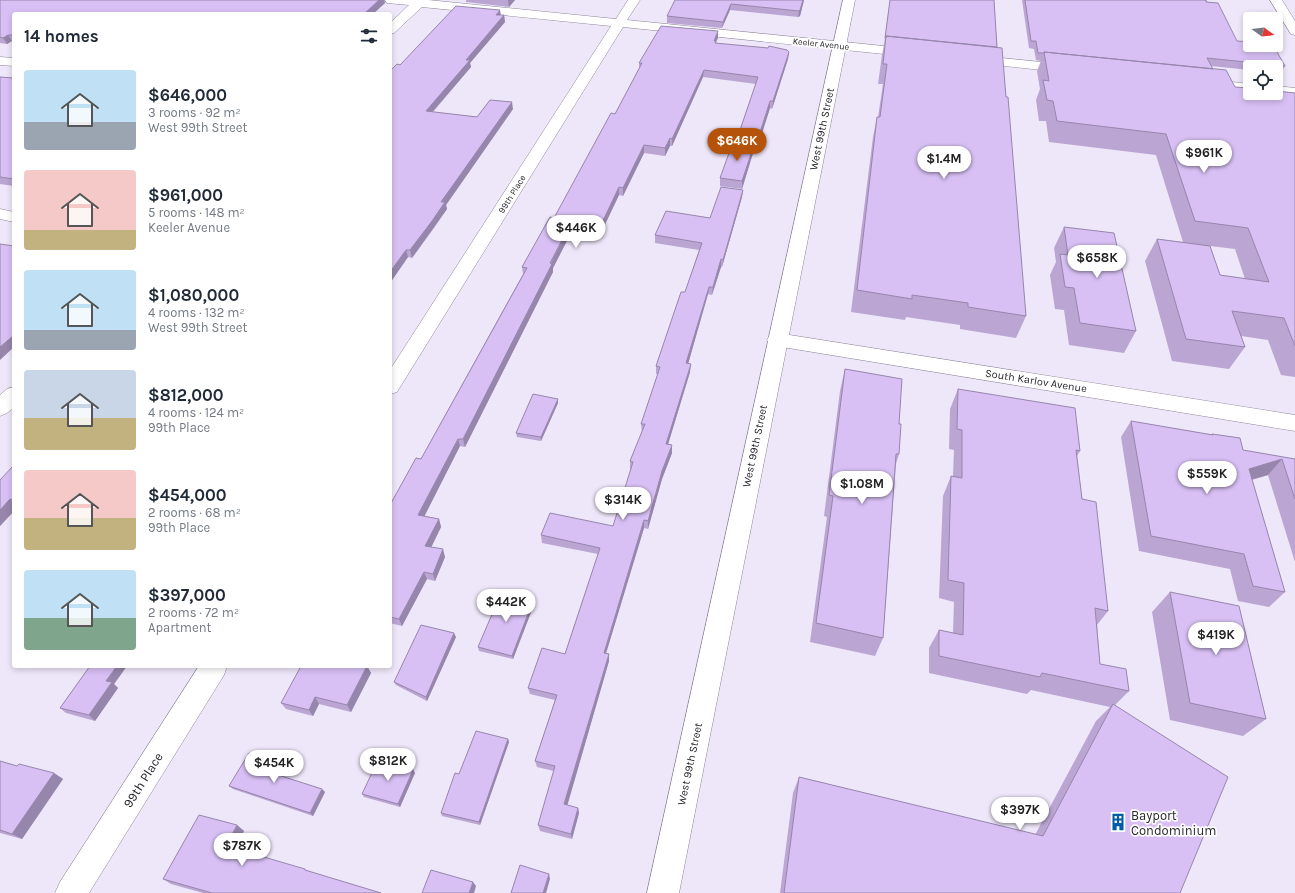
<!DOCTYPE html>
<meta charset="utf-8">
<style>
body{margin:0;font-family:Karla,sans-serif;background:#f2f2f3;color:#1f2937;height:100vh;display:flex;flex-direction:column;font-size:15px;white-space:nowrap}
*{box-sizing:border-box;margin:0}
p{font-size:13px;color:#747a83}
.icon{flex:none;width:22px;height:22px;fill:none;stroke:currentColor;stroke-width:2;stroke-linecap:round;stroke-linejoin:round}
.map{position:relative;flex:1;overflow:hidden}
.side{position:absolute;left:12px;top:12px;width:380px;height:656px;display:flex;flex-direction:column;background:#fff;border-radius:4px;box-shadow:0 2px 6px #0003}
.side>*{flex:none}
.needle{width:26px;rotate:105deg}
.controls{position:absolute;left:1243px;top:12px;display:grid;gap:8px}
.controls a{display:grid;place-items:center;width:40px;height:40px;border-radius:4px;background:#fff;box-shadow:0 2px 6px #0003;font-size:20px}
.price{position:absolute;translate:-50% -34px;padding:0 9px;border-radius:14px;background:#fff;color:#222;font-size:13px;line-height:26px;filter:drop-shadow(0 1px 2px #0008)}
.price::after{content:'';position:absolute;left:50%;top:24px;width:12px;height:9px;margin-left:-6px;background:inherit;clip-path:polygon(0 0,100% 0,50% 100%)}
.price.on{background:#b45309;color:#fff}
ul{padding:0;list-style:none}
li{display:flex;align-items:center;gap:12px;height:100px;padding:0 12px}
li span{display:grid;place-items:center;flex:none;width:112px;height:80px;border-radius:4px;color:#555}
li>.icon{margin-inline-start:auto}
span .icon{width:48px;height:48px;fill:#fffc;stroke-width:1}
li b{font-size:17px}
h2{display:flex;justify-content:space-between;align-items:center;height:48px;padding:0 12px;font-size:17px}
.map>svg:first-child{display:block}
.lines{fill:none;stroke-linecap:round;stroke-linejoin:round}
.minor-casing{stroke:#8c8596;stroke-width:1}
.tertiary-casing{stroke:#8c8596;stroke-width:1}
.minor{fill:#fff;fill-rule:evenodd}
.tertiary{fill:#fff;fill-rule:evenodd}
.wall{fill:#baa5d3;fill-rule:evenodd}
.shaded-wall{fill:#9786ac}
.building{fill:#d8c0f5;stroke:#9786ac}
.labels{text-anchor:middle;dominant-baseline:central;stroke-width:3.5;stroke-linejoin:round;paint-order:stroke}
.far-street-label{font-size:9px;fill:#29262d;stroke:#fff}
.street-label{font-size:11px;fill:#29262d;stroke:#fff}
.near-street-label{font-size:13px;fill:#29262d;stroke:#fff}
.near-poi-label{font-size:13px;fill:#29262d;stroke:#fff;text-anchor:start}
</style>
<div class="map">
<svg width="1295" height="893" viewBox="0 0 1295 893">
<rect width="100%" height="100%" fill="#eee6f9"/>
<g class="lines">
<g class="minor-casing">
<path id="minor" d="M385,0H428L616,19L628,0H640L627,20L913,49L918,50L920,53L918,56L913,57L623,27L397,392L390,394V370L611,26L422,7L394,33L390,34V23L409,5L387,3Z
M1270,0H1282L1295,21V35L1291,34Z
M973,55L1070,65L1075,66L1077,69L1075,72L1070,73L968,62L966,59L968,56Z
M0,57L14,58V66L0,65Z
M1205,79L1250,84V92L1200,86L1198,83L1200,80Z
M1276,86L1295,88V96L1271,93H1276Z
M0,209L14,212V222L0,219Z
M777,333L1295,415V431L770,345L767,340L770,335Z
M14,387V407L7,413L0,416V395L7,389Z
M199,666H227L224,675L89,893H55L60,882Z"/>
</g>
<g class="tertiary-casing">
<path id="tertiary" d="M843,0H855L679,893H647Z"/>
</g>
<use href="#minor" class="minor"/>
<use href="#tertiary" class="tertiary"/>
</g>
<path class="wall" d="M0,0H384L385,3L373,14H14V42L12,41L7,44L0,43Z
M466,0H515L509,7L466,2Z
M675,0H804L800,16L798,17L730,10L722,28L667,23V16Z
M890,0H994L997,47L1006,97L1026,316L1016,338L960,329V325L906,317L905,320L851,312L873,137L877,117H878L883,84H878L882,55L884,45Z
M1022,0H1206L1237,41L1285,66L1280,73H1276V67H1250V70L1211,66L1213,69L1235,87L1295,93V377L1281,375L1268,340L1241,336L1245,347L1229,369L1172,361L1145,261L1157,239L1183,242L1156,155L1049,142L1046,121H1039L1036,100L1040,89L1037,71L1041,61L1036,60L1034,49L1029,48ZM1210,246L1235,249L1245,279L1220,275Z
M501,15H504L505,22L470,63L471,67L433,112L477,117L513,109L446,205L447,209L434,228L412,258L408,257L390,283V71L400,65Z
M718,31V38L716,43L789,52L788,59L772,109L770,108L758,146H754L753,153L742,189L720,186V178L737,143L738,136L756,84L703,77L672,146H670L665,156L644,153L623,196L619,195L599,237L571,233L553,268V272L465,447L460,446L424,516L439,519L441,527L431,547L445,557L435,581L427,579L402,626L390,623V505L421,459L523,274L522,267L554,218L615,114L639,69V63Z
M0,77L14,78V186L0,184Z
M743,190L742,197L722,267H721L712,295L708,294L688,364L690,372L668,444L672,453L662,479L648,529L644,528L606,653L609,654V661L567,805L578,808L579,813L572,839L540,831L538,825L554,771L537,767L535,761L555,700L530,694L528,688L565,654L598,554L542,543L541,535L613,526L631,469H630V461L642,432L641,424L658,374H656V366L685,292L699,250L655,243V235L710,218Z
M1064,227L1136,331L1124,353L1069,345L1064,310L1055,309L1050,275L1056,262L1054,248Z
M845,369L899,424V454L896,464L883,638L875,656L810,642L827,517L824,516L840,391Z
M958,389L1080,451L1077,456L1082,499L1108,611L1097,625L1100,664L1129,691L1115,705L1180,893H780L793,793L799,777L1035,835L1096,721L1110,707L1031,690L1027,694L929,673V648L939,630L953,633L954,602L939,598L943,496L951,476H953L954,450L949,449L950,409Z
M558,399V403L541,441L517,437L516,433Z
M1131,421L1211,435L1212,434L1243,450L1295,459V562L1268,475L1252,480L1285,592L1269,607L1238,601L1230,569L1139,551L1121,437Z
M14,465V511L0,526Z
M1170,592L1266,719L1243,736L1170,720L1152,612Z
M535,602L513,659L479,651L478,647Z
M456,637L427,701L396,685L394,682Z
M90,666H127L114,684L118,688L95,721L66,713L60,708Z
M367,666L371,673L351,712L319,704L313,716L286,709L281,703Z
M508,739L509,742L480,825L442,816L441,813L459,774Z
M0,761L17,766L54,773L63,779L22,839L0,833Z
M278,762L281,765L276,775L322,789L325,792L313,816L233,789L229,786Z
M413,770L415,773L400,807L364,797L362,794Z
M237,825L244,831L234,849L381,893H203L171,884L163,879Z"/>
<path class="shaded-wall" d="M379,0H384L385,3L373,14H364Z
M508,0H515L509,7Z
M803,0H804L800,16L798,17L799,11Z
M731,4L730,10L722,28L723,22Z
M500,10L501,16L496,15Z
M504,15L505,22L470,63L471,67L427,118L426,111L466,60Z
M718,31V38L715,43L714,41Z
M8,35L12,41L7,44L3,38Z
M789,52L788,59L772,109L773,101Z
M704,70L703,77L672,146V139Z
M770,101V108L758,146V139Z
M512,102L513,109L446,205L447,209L412,258L410,250L441,202Z
M670,138V146L665,156V148Z
M644,145V153L623,196V188Z
M754,145L753,153L742,189V181Z
M619,187V195L599,237V229Z
M743,190L742,197L722,267L723,260Z
M570,225L571,233L553,268V272L465,447L463,439Z
M406,250L408,257L390,283V272Z
M721,259V267L712,295L713,287Z
M709,287L708,294L686,371V363Z
M14,335V347L0,360V347Z
M691,364L690,372L666,451V444Z
M558,399V403L541,441V437Z
M458,439L460,446L421,523L418,515Z
M672,445V453L662,479L648,529V521L662,471Z
M1282,459L1268,475L1235,484L1249,469Z
M10,499L14,503V511L0,526V510Z
M439,519L441,527L428,554L425,546Z
M644,520V528L604,660V653Z
M443,549L445,557L435,581L433,574Z
M424,572L427,579L402,626L399,619Z
M534,598L535,602L513,659L512,656Z
M454,633L456,637L427,701L426,697Z
M609,654V661L566,810L564,804Z
M117,666H127L114,684L118,688L95,721L89,715L106,681Z
M367,666L371,673L351,712L347,705Z
M315,697L319,704L313,716L309,710Z
M508,739L509,742L480,825L479,822Z
M278,762L281,765L275,776L272,773Z
M413,770L415,773L400,807L398,804Z
M54,773L63,779L22,839L12,834Z
M322,789L325,792L313,816L310,813Z
M578,808L579,813L572,839L571,834Z
M237,825L244,831L233,852L226,846Z
M549,874L550,879L546,893H543Z
M473,882L476,886L474,893H469Z"/>
<path class="building" d="M0,0H379L364,14H14V35H8L3,38L0,37Z
M675,0H803L800,10L799,11L731,4L723,22L667,16Z
M890,0H994L997,47L886,36V38H885Z
M1025,0H1206V2L1218,3L1237,41L1250,42V45H1273L1285,66L1207,58L1213,69L1044,52V53H1038L1036,41H1031Z
M456,6L500,10L496,15H504L466,60H470L426,111L477,117L490,100L512,102L441,202H445L432,221L410,250H406L390,272V238L391,236H390V71L397,64L400,65Z
M661,26L718,31L714,41H716L715,43L768,48L769,46L787,50L789,52L773,101H770L758,139L738,136L758,77L704,70L672,139L670,138L665,148L644,145L623,188L619,187L599,229L570,225L550,263L552,264L463,439H458L418,515L439,519L425,546L443,549L433,574L424,572L399,619L390,617V505L416,458L421,459L527,268L522,267L550,217L554,218L611,113L615,114L642,63H639Z
M886,36L1002,48L1006,97H1008L1026,316L968,307V303L912,295V299L857,290L877,117H880L887,64H883Z
M1044,52L1226,70L1235,87L1250,88V93H1276V91L1295,93V346L1284,318L1232,311L1245,347L1186,339L1157,239L1210,246L1220,275L1269,282L1248,228L1195,221L1166,134L1057,121L1053,101L1047,100L1043,80L1049,81Z
M0,77L14,78V179L0,177Z
M733,142L754,145L742,181L720,178Z
M721,187L743,190L723,260L721,259L713,287H709L686,363L691,364L666,444L672,445L662,471L648,521L644,520L604,653L609,654L564,804L578,808L571,834L538,825L555,766L535,761L557,695L528,688L542,648L565,654L600,548L541,535L550,513L613,526L633,462L630,461L645,424H641L660,367L656,366L681,292H685L702,243L655,235L666,211L710,218Z
M1064,227L1114,233L1136,331L1080,323L1074,288L1065,287L1060,254L1068,255Z
M0,244L14,246V335L0,347Z
M845,369L902,379L899,424H901L899,454H896L883,638L816,623L833,496L829,495Z
M958,389L1075,408L1080,451L1076,450L1082,499L1096,502L1108,611L1095,608L1100,664L1126,669L1129,691L1042,673L1040,677L939,656V630L963,635L964,583L948,580L951,476L962,478V430L957,429Z
M533,394L558,399L541,437L516,433Z
M1131,421L1213,435L1212,434L1240,438L1243,450L1295,459V499L1282,459L1249,469L1285,592L1253,586L1244,554L1151,536Z
M14,465V500L10,499L0,510V480Z
M502,591L534,598L512,656L478,647Z
M1170,592L1239,606L1266,719L1190,703Z
M421,625L454,633L426,697L394,682Z
M90,666H117L106,681L112,682L89,715L60,708Z
M301,666H367L347,705L315,697L309,710L281,703Z
M1113,704L1228,777L1180,893H784L799,777L1043,836Z
M476,731L508,739L479,822L441,813L455,773L459,774Z
M249,753L278,762L272,773L322,789L310,813L229,786Z
M378,760L413,770L398,804L362,794Z
M0,761L17,766L19,764L54,773L12,834L0,830Z
M199,815L237,825L226,846L305,869V870L381,893H212L163,879Z
M520,865L549,874L543,893H511Z
M431,870L473,882L469,893H422Z"/>
<defs>
<g id="building-bare" transform="scale(1.38)"><path d="M-4-6H4V6H1V3H-1V6H-4ZM-2.5-4.3h1.7v1.8h-1.7ZM.8-4.3h1.7v1.8H.8ZM-2.5-1h1.7V.8h-1.7ZM.8-1h1.7V.8H.8Z" fill="#005ba8" stroke="#fff" stroke-width="2.5" paint-order="stroke"/></g>
</defs>
<g fill-rule="evenodd">
<use href="#building-bare" x="1118" y="822"/>
</g>
<g class="labels">
<g class="far-street-label">
<text transform="translate(821 44) rotate(6)">Keeler Avenue</text>
<text transform="translate(512 194) rotate(-58)">99th Place</text>
</g>
<g class="street-label">
<text transform="translate(822 129) rotate(-78)">West 99th Street</text>
<text transform="translate(1036 381) rotate(9)">South Karlov Avenue</text>
<text transform="translate(755 446) rotate(-78)">West 99th Street</text>
<text transform="translate(690 764) rotate(-78)">West 99th Street</text>
</g>
<g class="near-street-label">
<text transform="translate(143 780) rotate(-58)">99th Place</text>
</g>
<g class="near-poi-label">
<text x="1131" y="815">Bayport<tspan x="1131" dy="15">Condominium</tspan></text>
</g>
</g>
</svg>
<div class="controls">
<a><svg class="needle" viewBox="-14 -14 28 28"><path d="M0-13l5 13h-10z" fill="#e53935"/><path d="M0 13l5-13h-10z" fill="#747a83"/></svg></a>
<a><svg class="icon" aria-label="locate" viewBox="0 0 24 24"><circle cx="12" cy="12" r="6"/><path d="M12 2v4M12 18v4M2 12h4M18 12h4"/></svg></a>
</div>
<b class="price on" style="left:737px;top:162px">$646K</b>
<b class="price" style="left:1204px;top:174px">$961K</b>
<b class="price" style="left:944px;top:180px">$1.4M</b>
<b class="price" style="left:576px;top:249px">$446K</b>
<b class="price" style="left:1097px;top:279px">$658K</b>
<b class="price" style="left:1207px;top:495px">$559K</b>
<b class="price" style="left:862px;top:505px">$1.08M</b>
<b class="price" style="left:623px;top:521px">$314K</b>
<b class="price" style="left:506px;top:623px">$442K</b>
<b class="price" style="left:1216px;top:656px">$419K</b>
<b class="price" style="left:388px;top:782px">$812K</b>
<b class="price" style="left:274px;top:784px">$454K</b>
<b class="price" style="left:1020px;top:831px">$397K</b>
<b class="price" style="left:242px;top:867px">$787K</b>
<section class="side">
<h2>14 homes<svg class="icon" aria-label="filters" viewBox="0 0 24 24"><path d="M4 7h16M4 17h16"/><circle cx="9" cy="7" r="2"/><circle cx="15" cy="17" r="2"/></svg></h2>
<ul>
<li><span style="background:linear-gradient(#bfe0f5 65%,#9aa5b1 0)"><svg class="icon" aria-label="home" viewBox="0 0 24 24"><path d="M3 11l9-7 9 7M6 9v11h12V9"/></svg></span><div><b>$646,000</b><p>3 rooms · 92 m²</p><p>West 99th Street</p></div></li>
<li><span style="background:linear-gradient(#f6c9c9 75%,#c2b280 0)"><svg class="icon" aria-label="home" viewBox="0 0 24 24"><path d="M3 11l9-7 9 7M6 9v11h12V9"/></svg></span><div><b>$961,000</b><p>5 rooms · 148 m²</p><p>Keeler Avenue</p></div></li>
<li><span style="background:linear-gradient(#bfe0f5 75%,#9aa5b1 0)"><svg class="icon" aria-label="home" viewBox="0 0 24 24"><path d="M3 11l9-7 9 7M6 9v11h12V9"/></svg></span><div><b>$1,080,000</b><p>4 rooms · 132 m²</p><p>West 99th Street</p></div></li>
<li><span style="background:linear-gradient(#c9d6e8 60%,#c2b280 0)"><svg class="icon" aria-label="home" viewBox="0 0 24 24"><path d="M3 11l9-7 9 7M6 9v11h12V9"/></svg></span><div><b>$812,000</b><p>4 rooms · 124 m²</p><p>99th Place</p></div></li>
<li><span style="background:linear-gradient(#f6c9c9 60%,#c2b280 0)"><svg class="icon" aria-label="home" viewBox="0 0 24 24"><path d="M3 11l9-7 9 7M6 9v11h12V9"/></svg></span><div><b>$454,000</b><p>2 rooms · 68 m²</p><p>99th Place</p></div></li>
<li><span style="background:linear-gradient(#bfe0f5 60%,#7fa58c 0)"><svg class="icon" aria-label="home" viewBox="0 0 24 24"><path d="M3 11l9-7 9 7M6 9v11h12V9"/></svg></span><div><b>$397,000</b><p>2 rooms · 72 m²</p><p>Apartment</p></div></li>
</ul>
</section>
</div>
